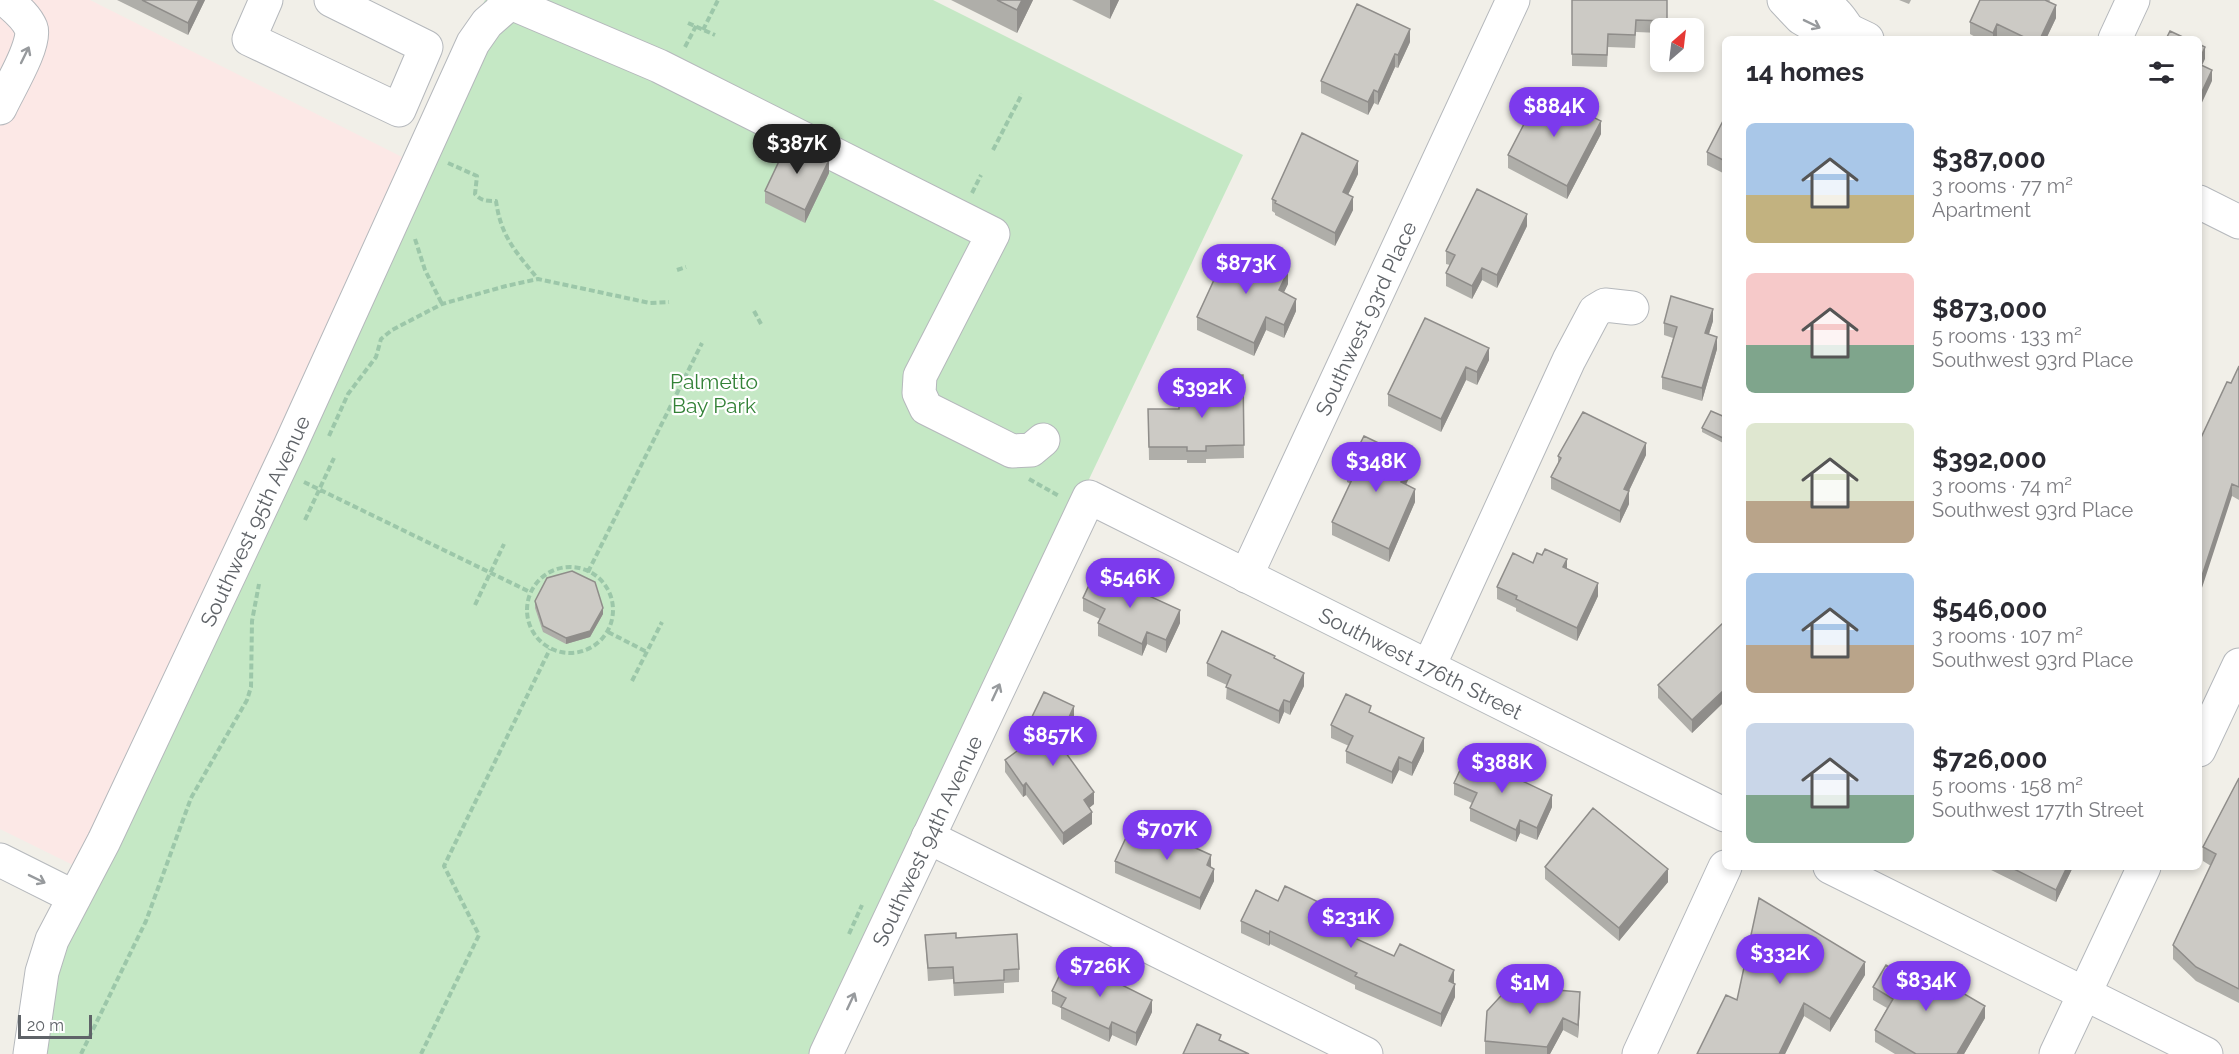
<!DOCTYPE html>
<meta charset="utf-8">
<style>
body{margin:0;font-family:Raleway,sans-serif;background:#f2f2f3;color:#2b2b33;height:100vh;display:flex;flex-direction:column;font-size:22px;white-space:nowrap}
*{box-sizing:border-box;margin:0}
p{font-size:20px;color:#7c7c81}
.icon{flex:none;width:33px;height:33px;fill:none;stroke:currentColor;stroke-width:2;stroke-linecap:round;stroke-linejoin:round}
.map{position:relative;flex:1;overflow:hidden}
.side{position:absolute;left:1722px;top:36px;width:480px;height:834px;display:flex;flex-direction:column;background:#fff;border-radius:9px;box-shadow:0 3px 9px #0003}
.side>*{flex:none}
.needle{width:39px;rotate:28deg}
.tools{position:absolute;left:1650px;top:18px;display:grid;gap:12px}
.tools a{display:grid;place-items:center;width:54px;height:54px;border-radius:9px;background:#fff;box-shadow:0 3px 9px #0003;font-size:30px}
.scale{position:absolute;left:18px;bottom:15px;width:74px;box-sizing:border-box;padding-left:6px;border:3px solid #5f6368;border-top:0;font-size:16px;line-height:21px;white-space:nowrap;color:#5f6368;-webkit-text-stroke:4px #fff;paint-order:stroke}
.price{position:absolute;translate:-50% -51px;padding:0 14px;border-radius:21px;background:#7c3aed;color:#fff;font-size:20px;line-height:39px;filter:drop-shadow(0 2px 3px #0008)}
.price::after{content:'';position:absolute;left:50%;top:36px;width:18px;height:14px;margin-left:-9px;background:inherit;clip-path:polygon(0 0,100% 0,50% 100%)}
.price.current{background:#222;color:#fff}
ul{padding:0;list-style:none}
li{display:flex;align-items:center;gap:18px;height:150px;padding:0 24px}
li span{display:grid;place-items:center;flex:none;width:168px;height:120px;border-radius:9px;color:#555}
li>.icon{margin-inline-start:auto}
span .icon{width:72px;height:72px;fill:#fffc;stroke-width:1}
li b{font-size:26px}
h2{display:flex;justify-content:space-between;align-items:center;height:72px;padding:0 24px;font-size:26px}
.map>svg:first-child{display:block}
.medical{fill:#fce8e6}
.green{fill:#c5e8c5}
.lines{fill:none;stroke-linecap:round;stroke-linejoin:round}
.minor-casing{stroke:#b5b8bc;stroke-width:35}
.path{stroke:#9cc7a9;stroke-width:4;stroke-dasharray:6 3;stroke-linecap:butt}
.minor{stroke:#fff;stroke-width:33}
.wall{fill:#afaea9}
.shaded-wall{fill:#8f8d8a}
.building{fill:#cccac5;stroke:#8f8d8a;stroke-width:1.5}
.oneway{stroke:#979a9d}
.labels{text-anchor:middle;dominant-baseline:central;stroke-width:4.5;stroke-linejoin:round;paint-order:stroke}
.street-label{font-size:21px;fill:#5f6368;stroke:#fff}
.park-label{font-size:21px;fill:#348238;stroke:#fff}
</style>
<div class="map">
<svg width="2239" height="1054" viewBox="0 0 2239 1054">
<rect width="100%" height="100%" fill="#f1efe8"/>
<path class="medical" d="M0,0H90L408,160L83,870L0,829Z"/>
<path class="green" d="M485,0H933L1243,155L816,1054H39L83,870L408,160Z"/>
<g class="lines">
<g class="minor-casing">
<g id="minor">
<path d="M266,0L249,39L399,110L426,47L331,0"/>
<path d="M504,0L659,66L993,234L920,376L919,393L926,408L1012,451L1031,450L1043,440"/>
<path d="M1784,0L1801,18L1813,25L1828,30H1848L1867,39"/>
<path d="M1815,0C1831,6 1839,15 1848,30"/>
<path d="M2115,39L2133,0"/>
<path d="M0,108C7,92 37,43 31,28C26,16 15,8 6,0"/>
<path d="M2199,202L2239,222"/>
<path id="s1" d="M1246,576L1513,0"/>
<path d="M1429,666L1569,360L1595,311L1605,305L1632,308"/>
<path d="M2199,750L2239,665"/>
<path d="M928,837L1366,1054"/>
<path d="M0,860L74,897"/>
<path d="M1830,867L2206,1054"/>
<path id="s2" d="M30,1054L42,972L52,940L104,841L290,446L473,43L487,23L510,3"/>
<path id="s3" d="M826,1054L1089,497L1725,815"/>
<path d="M1639,1054L1725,867"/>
<path d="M2056,1054L2144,867"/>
</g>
</g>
<path class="path" d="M688,23L715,35
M703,30L718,0
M685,47L696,26
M993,150L1022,94
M448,163L477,176L475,194C481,201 487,201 496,201C501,237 516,252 538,279
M972,193L981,175
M415,239L425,270L442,304
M677,270L686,267
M754,311L761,324
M329,436L348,394L376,357L381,339L392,330L442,304L506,286L538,279L650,303L669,302
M1029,479L1059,496
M304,482L530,592
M305,520L334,458
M527 610a43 43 0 1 1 86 0a43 43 0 1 1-86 0Z
M588,572L702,343
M475,605L504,544
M608,632L647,652
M632,681L662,622
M849,934L862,905
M81,1054L146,921L191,798L247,700L251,687L252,621L259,584
M421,1054L479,935L444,866L550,649"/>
<use href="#minor" class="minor"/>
</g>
<path class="wall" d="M117,0H205L188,35Z
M951,0H1033L1017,33Z
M1072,0H1119L1110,19Z
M1572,0H1667V28H1660V33L1636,32L1635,48L1608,47L1607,67L1572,66Z
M1899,0H1911L1909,4Z
M1980,0H2050L2049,2L2056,18L2046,39H2002L1997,37L1996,39H1979L1970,34V22Z
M1410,42L1398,68L1395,67L1378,105L1374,103L1368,115L1321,93V81Z
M1725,117V174L1707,165V152Z
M1601,134L1567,199L1508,168V155Z
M829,173L805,223L765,203V191Z
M1358,174L1348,195L1353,210L1335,246L1275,215V213L1272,211V199Z
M1527,226L1497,288L1482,280L1472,299L1446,286V273L1450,265L1446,264V251Z
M1288,284L1283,293L1296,311L1284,338L1266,330L1254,356L1197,330V317Z
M1425,318L1489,360L1477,385L1466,380L1441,432L1388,406V394Z
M1713,321L1709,334L1717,349L1702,401L1662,389V377L1673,338L1664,335V323Z
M2239,366V500L2232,496L2231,383Z
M1243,375L1244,458L1206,459V463H1187V460H1149L1148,409H1179L1218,394Z
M1725,417V444L1702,432V428Z
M1646,455L1629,491V504L1620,523L1551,489V477L1558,464V456Z
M1347,469L1412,471L1406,485L1415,502L1389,562L1332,535V522L1351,484L1347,482Z
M1533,563L1567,569L1598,596L1577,641L1516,611V608L1497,599V587Z
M1125,585L1180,623L1166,653L1147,644L1142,656L1098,636V623L1100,619L1083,611V598Z
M535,601L603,614L590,637L566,644L543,632L535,608Z
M1725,623V701L1692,733L1658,698V685Z
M1275,659L1304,686L1290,715L1284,712L1279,724L1226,699L1227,685L1207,676V663Z
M1371,713L1424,751L1412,776L1399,770L1392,784L1346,763V751L1349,746L1331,738V725Z
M1074,718L1061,747L1094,804L1089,808L1092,824L1063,845L1026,795L1023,797L1005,772V760L1038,736L1030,733V721Z
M1496,769L1552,807L1537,840L1520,833L1516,842L1470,821V808L1472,803L1454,795V783Z
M2239,778V1003L2196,981L2173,959V945L2211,866L2203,861V847Z
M1115,861L1211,867L1214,881L1200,910L1115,873Z
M1545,867L1668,882L1619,941L1545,879Z
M1985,867H2073L2056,902Z
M1278,901L1331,919L1342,933L1454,982L1455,997L1441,1027L1355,989V985L1270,944L1269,946L1241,933V921Z
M925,935L956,938L1019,969V982L1004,983V993L954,996L953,979L928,981Z
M1865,975L1830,1032L1804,1016L1785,1054H1697Z
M1873,987L1985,1018L1964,1054H1895L1875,1042V1030L1887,1008L1873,1000Z
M1052,991L1152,1012L1136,1046L1112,1035L1109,1042L1061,1019V1008L1052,1004Z
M1580,1005L1578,1038L1563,1030L1550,1054H1485V1041Z"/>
<path class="shaded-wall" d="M199,0H205L188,35V23Z
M1022,0H1033L1017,33V10Z
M1110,0H1119L1110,19Z
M2056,5V18L2046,39H2040Z
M1997,24V37L1996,39H1993V33Z
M1410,29V42L1398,68V55Z
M2205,47V59L2199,72V61Z
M1395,54V67L1378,105V92Z
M2212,70V81L2199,109V98Z
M1374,90V103L1368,115V102Z
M1601,121V134L1567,199V186Z
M829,160V173L805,223V210Z
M1358,161V174L1343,205V192Z
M1353,197V210L1335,246V233Z
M1527,214V226L1497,288V275Z
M1482,268V280L1472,299V286Z
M1288,271V284L1279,303V290Z
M1296,299V311L1284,338V325Z
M1713,309V321L1705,346V333Z
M1266,317V330L1254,356V343Z
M1717,337V349L1702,401V388Z
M1489,348V360L1477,385V372Z
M1466,367V380L1441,432V419Z
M1646,443V455L1624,501V489Z
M1412,459V471L1401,495V482Z
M2232,484V496L2199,597V585Z
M1415,489V502L1389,562V549Z
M1629,491V504L1620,523V511Z
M1567,559V572L1563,567Z
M1598,583V596L1577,641V628Z
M603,608V614L590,637L566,644V638Z
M1180,610V623L1166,653V640Z
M1147,632V644L1142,656V644Z
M1304,673V686L1290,715V702Z
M1725,689V701L1692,733V720Z
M1284,700V712L1279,724V711Z
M1074,706V718L1058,754V742Z
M1424,738V751L1412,776V763Z
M1399,757V770L1392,784V772Z
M1026,783V795L1023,797V786Z
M1094,792V804L1084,812V800Z
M1552,795V807L1537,840V828Z
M1092,812V824L1063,845V833Z
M1520,820V833L1516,842V830Z
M1211,855V868L1207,865Z
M2067,867H2073L2056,902V890Z
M1214,869V881L1200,910V898Z
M1668,869V882L1619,941V928Z
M1331,908V920L1326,917Z
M1270,931V944L1269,946V934Z
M1865,962V975L1830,1032V1019Z
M1454,970V982L1449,993V981Z
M1455,984V997L1441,1027V1014Z
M1580,992V1005L1578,1038V1025Z
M1152,1000V1012L1136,1046V1033Z
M1804,1003V1016L1785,1054H1779Z
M1985,1006V1018L1964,1054H1957Z
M1563,1018V1030L1550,1054H1547V1047Z
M1112,1022V1035L1109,1042V1029Z"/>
<path class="building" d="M142,0H199L188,23Z
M997,0H1022L1017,10Z
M1572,0H1667V21L1636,20L1635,35L1608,34L1607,55L1572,54Z
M1980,0H2045L2056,5L2040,39H2028L1997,24L1993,33L1970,22Z
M1357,4L1410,29L1398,55L1395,54L1378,92L1374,90L1368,102L1321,81Z
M2170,31L2187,39H2166Z
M2199,44L2205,47L2199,61Z
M2199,64L2212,70L2199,98Z
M1541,91L1601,121L1567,186L1508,155Z
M1725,117V161L1707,152Z
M1302,133L1358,161L1343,192L1353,197L1335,233L1275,203L1276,201L1272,199Z
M789,140L829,160L805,210L765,191Z
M1477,189L1527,214L1497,275L1482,268L1472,286L1446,273L1455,255L1446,251Z
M1230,245L1288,271L1279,290L1296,299L1284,325L1266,317L1254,343L1197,317Z
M1671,296L1713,309L1705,333L1717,337L1702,388L1662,377L1677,327L1664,323Z
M1425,318L1489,348L1477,372L1466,367L1441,419L1388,394Z
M2239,366V487L2232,484L2199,585V442L2227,382L2231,383Z
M1243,375L1244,445L1206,446V451H1187V447H1149L1148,409H1179V395L1218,394L1217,376Z
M1711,411L1725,417V439L1702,428Z
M1583,412L1646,443L1624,489L1629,491L1620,511L1551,477L1561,458L1558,456Z
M1364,436L1412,459L1401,482L1415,489L1389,549L1332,522L1355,473L1347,469Z
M1545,549L1567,559L1563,567L1598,583L1577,628L1516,599L1517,596L1497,587L1513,553L1533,563L1537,553L1542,555Z
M1097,568L1125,581L1123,584L1180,610L1166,640L1147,632L1142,644L1098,623L1105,609L1083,598Z
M572,571L595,582L603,608L590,631L566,638L543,626L535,601L547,578Z
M1724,622L1725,623V689L1692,720L1658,685Z
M1222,631L1275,656L1274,658L1304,673L1290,702L1284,700L1279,711L1226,687L1231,675L1207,663Z
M1044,692L1074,706L1058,742L1094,792L1084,800L1092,812L1063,833L1026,783L1023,786L1005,760L1047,729L1030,721Z
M1346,694L1371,706L1369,712L1424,738L1412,763L1399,757L1392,772L1346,751L1353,736L1331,725Z
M1468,753L1496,765L1495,768L1552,795L1537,828L1520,820L1516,830L1470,808L1477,793L1454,783Z
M2239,778V989L2196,967L2173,945L2216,854L2203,847Z
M1593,808L1668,869L1619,928L1545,867Z
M1130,829L1154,840L1158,831L1211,855L1207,865L1214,869L1200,898L1115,861Z
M2010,867H2067L2056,890Z
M1285,886L1331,908L1326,917L1342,925L1339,931L1394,956L1400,944L1454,970L1449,981L1455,984L1441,1014L1355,976L1357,973L1270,931L1269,934L1241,921L1256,890L1278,901Z
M1759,898L1865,962L1830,1019L1804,1003L1779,1054H1697L1726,995L1737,1000Z
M956,933V938L1017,934L1019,969L1004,970V980L954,983L953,967L928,968L925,935Z
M1068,958L1152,1000L1136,1033L1112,1022L1109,1029L1061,1007L1066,998L1052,991Z
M1913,964L1985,1006L1957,1054H1916L1875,1030L1893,999L1873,987L1886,965L1906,976Z
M1510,986L1580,992L1578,1025L1563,1018L1547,1047L1485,1041L1487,1011Z
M1197,1024L1221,1035L1219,1040L1249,1054H1183Z"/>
<defs><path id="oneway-shaft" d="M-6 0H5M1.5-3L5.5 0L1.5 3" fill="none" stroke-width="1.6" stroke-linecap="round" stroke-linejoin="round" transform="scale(1.5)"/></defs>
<g class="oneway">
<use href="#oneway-shaft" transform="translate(1812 24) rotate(26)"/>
<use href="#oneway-shaft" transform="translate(25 55) rotate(-64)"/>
<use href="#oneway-shaft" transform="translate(996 692) rotate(-65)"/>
<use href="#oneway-shaft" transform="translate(37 879) rotate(26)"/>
<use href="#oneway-shaft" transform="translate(851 1001) rotate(-65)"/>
</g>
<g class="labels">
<g class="street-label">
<text stroke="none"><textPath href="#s1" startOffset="284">Southwest 93rd Place</textPath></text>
<text stroke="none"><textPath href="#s2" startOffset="582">Southwest 95th Avenue</textPath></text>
<text stroke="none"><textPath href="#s3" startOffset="987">Southwest 176th Street</textPath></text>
<text stroke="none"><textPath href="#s3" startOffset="236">Southwest 94th Avenue</textPath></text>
</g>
<g class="park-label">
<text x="714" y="381">Palmetto<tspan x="714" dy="24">Bay Park</tspan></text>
</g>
</g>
</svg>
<div class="tools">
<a><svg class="needle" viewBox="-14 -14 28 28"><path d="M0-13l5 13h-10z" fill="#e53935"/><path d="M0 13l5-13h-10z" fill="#7c7c81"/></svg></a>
</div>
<div class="scale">20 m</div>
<b class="price" style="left:1554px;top:138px">$884K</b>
<b class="price current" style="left:797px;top:175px">$387K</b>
<b class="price" style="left:1246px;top:295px">$873K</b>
<b class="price" style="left:1202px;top:419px">$392K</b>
<b class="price" style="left:1376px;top:493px">$348K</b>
<b class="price" style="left:1130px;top:609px">$546K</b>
<b class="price" style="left:1053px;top:767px">$857K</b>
<b class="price" style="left:1502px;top:794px">$388K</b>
<b class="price" style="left:1167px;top:861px">$707K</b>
<b class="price" style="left:1351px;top:949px">$231K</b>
<b class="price" style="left:1780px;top:985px">$332K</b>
<b class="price" style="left:1100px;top:998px">$726K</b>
<b class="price" style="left:1926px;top:1012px">$834K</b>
<b class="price" style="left:1530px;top:1015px">$1M</b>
<section class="side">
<h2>14 homes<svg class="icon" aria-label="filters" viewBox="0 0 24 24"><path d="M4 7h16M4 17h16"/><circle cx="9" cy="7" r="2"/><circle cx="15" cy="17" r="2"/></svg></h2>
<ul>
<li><span style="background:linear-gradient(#a9c7e8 60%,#c2b280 0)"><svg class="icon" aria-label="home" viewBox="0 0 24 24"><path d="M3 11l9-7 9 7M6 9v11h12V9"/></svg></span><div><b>$387,000</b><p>3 rooms · 77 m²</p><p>Apartment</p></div></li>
<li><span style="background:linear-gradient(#f6c9c9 60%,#7fa58c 0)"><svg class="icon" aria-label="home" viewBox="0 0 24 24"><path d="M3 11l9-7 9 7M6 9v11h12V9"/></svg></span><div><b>$873,000</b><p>5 rooms · 133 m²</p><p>Southwest 93rd Place</p></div></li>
<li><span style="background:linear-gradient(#dfe7d0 65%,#b9a48a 0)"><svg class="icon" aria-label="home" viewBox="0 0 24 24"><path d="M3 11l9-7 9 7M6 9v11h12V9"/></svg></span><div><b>$392,000</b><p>3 rooms · 74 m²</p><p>Southwest 93rd Place</p></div></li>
<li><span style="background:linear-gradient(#a9c7e8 60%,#b9a48a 0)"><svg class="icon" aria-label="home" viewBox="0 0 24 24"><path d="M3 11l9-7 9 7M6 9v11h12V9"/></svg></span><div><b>$546,000</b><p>3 rooms · 107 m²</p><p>Southwest 93rd Place</p></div></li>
<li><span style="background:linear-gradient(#c9d6e8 60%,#7fa58c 0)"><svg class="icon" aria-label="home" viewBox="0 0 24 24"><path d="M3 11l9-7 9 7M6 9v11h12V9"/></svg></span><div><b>$726,000</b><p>5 rooms · 158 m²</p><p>Southwest 177th Street</p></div></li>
</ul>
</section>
</div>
